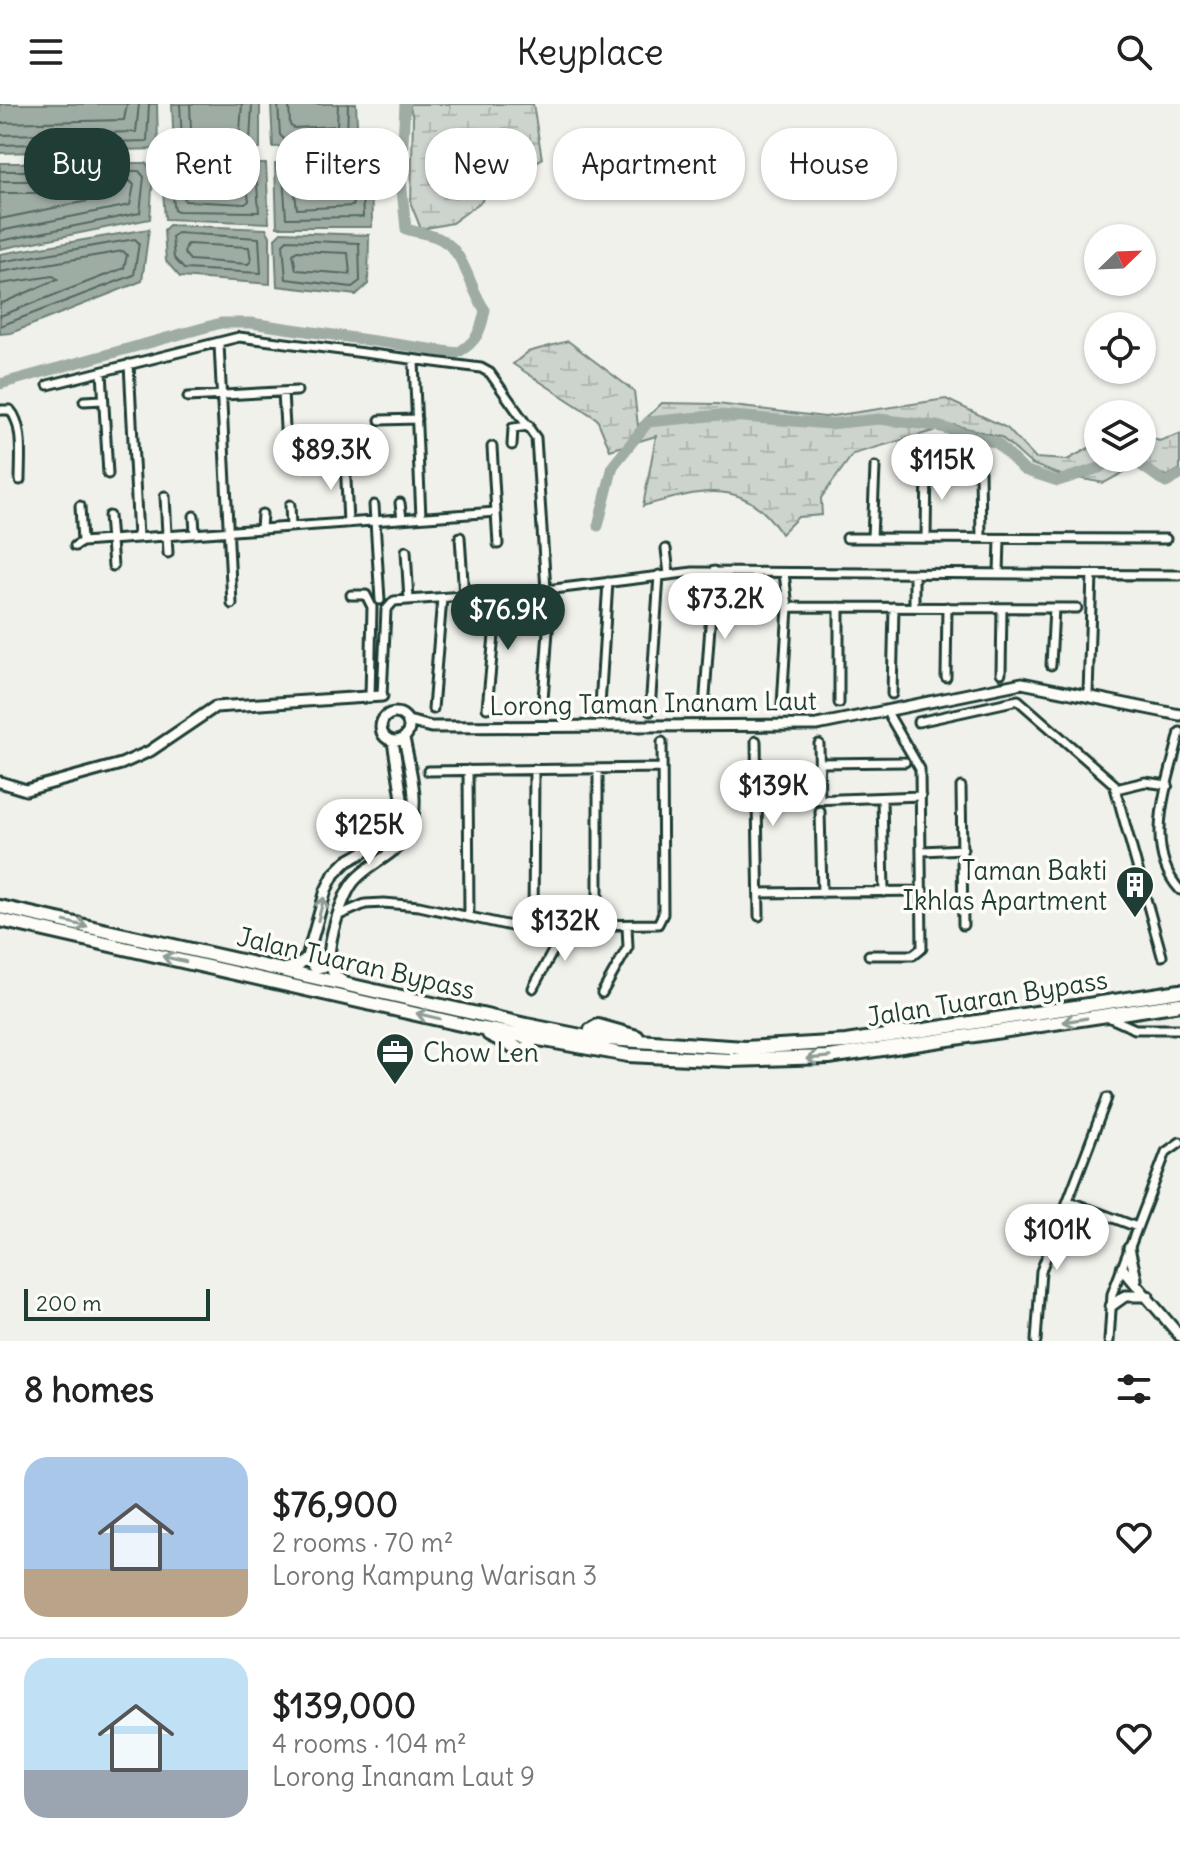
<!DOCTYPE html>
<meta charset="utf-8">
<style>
body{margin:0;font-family:Delius,sans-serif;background:#f2f2f2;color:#222;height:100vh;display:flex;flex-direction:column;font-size:30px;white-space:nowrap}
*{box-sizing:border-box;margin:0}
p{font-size:26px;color:#767676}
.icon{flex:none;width:44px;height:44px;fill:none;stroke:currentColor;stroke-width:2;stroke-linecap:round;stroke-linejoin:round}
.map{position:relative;height:1237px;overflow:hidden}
.sheet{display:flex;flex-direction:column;background:#fff;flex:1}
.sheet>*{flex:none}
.top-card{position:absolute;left:24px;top:24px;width:1132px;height:72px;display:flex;gap:16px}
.needle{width:52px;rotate:67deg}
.buttons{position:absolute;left:1084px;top:120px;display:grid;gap:16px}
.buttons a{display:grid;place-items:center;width:72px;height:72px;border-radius:50%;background:#fff;box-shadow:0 2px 6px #0004;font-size:40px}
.scale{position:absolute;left:24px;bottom:20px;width:186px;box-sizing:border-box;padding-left:8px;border:4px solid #1f3d34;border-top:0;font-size:22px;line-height:28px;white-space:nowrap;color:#1f3d34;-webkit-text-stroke:6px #fdfcf7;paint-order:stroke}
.price{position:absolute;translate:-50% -68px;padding:0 18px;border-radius:28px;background:#fff;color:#222;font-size:26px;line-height:52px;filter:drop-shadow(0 2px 4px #0008)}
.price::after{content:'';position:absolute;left:50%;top:48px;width:24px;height:18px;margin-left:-12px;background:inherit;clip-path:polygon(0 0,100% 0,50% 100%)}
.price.active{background:#1f3d34;color:#fff}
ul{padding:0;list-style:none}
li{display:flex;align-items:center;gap:24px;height:200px;padding:0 24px}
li+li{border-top:2px solid #e0e0e0}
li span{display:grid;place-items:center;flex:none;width:224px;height:160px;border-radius:24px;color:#555}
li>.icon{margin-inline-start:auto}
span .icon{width:96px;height:96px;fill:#fffc;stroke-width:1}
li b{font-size:34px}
h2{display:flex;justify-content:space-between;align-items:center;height:96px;padding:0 24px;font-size:34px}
.chip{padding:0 28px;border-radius:32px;background:#fff;box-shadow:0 2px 6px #0004;font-size:28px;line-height:72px}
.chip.active{background:#1f3d34;color:#fff}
header{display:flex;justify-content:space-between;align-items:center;height:104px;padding:0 24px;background:#fff;font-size:36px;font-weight:600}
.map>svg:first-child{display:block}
.wetland{fill:url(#wetland-marsh);stroke:#768880;stroke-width:2}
.water{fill:#9faca4;stroke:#6c8077;stroke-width:2}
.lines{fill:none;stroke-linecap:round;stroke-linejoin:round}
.shore{stroke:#526961;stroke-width:2}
.river{stroke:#9faca4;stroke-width:11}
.street-casing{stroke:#1f3d34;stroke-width:13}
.secondary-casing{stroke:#1f3d34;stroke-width:15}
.highway-casing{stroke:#1f3d34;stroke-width:18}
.street{stroke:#fdfcf7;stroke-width:7}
.secondary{stroke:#fdfcf7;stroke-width:9}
.highway{stroke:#fdfcf7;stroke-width:12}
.oneway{stroke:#8e9c96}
.labels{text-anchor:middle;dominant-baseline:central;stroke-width:7;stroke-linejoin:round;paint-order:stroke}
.street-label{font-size:26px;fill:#1f3d34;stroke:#fdfcf7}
.poi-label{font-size:26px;fill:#1f3d34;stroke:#fdfcf7;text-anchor:end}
</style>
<header><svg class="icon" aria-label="menu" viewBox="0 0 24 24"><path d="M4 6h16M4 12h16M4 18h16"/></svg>Keyplace<svg class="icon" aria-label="search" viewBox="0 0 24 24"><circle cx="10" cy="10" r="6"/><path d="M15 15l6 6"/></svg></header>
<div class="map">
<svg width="1180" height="1237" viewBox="0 0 1180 1237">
<defs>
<pattern id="wetland-marsh" width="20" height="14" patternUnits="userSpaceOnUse" patternTransform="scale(2)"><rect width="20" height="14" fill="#cdd3cd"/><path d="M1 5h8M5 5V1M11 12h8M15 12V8" fill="none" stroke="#b0b6b1"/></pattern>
</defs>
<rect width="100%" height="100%" fill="#f0f1eb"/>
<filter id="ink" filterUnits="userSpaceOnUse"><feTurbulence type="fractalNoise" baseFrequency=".0125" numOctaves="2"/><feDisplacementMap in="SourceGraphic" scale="16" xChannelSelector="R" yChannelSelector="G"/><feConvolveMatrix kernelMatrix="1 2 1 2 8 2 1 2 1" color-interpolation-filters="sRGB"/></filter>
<g filter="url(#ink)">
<path class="wetland" d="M409,0H533L542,55L503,74L488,70L482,97L452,119L421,125L411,100L413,14Z
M568,237L634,287L638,322L662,299L717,300L825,313L946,295L1007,324L1035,354L1067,356L1098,339V354H1142V330L1159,337L1180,330V365L1168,372L1135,362L1104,379L1061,371L1031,360L1001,333L954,321L853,350L821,394L822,411L798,413L781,430C745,371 698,387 643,402L656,332L610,346L597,315L513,260L528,248Z"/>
<path class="water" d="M0,0H157L158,45L0,49Z
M172,0H260V45L174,48Z
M271,0H356L358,39L273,43Z
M0,59H146L153,70L150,115L0,145Z
M170,60H266L269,119L165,115L162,72Z
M275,60H371L372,123H277Z
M169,121L266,125L270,132V180L180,173L166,157L164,126Z
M149,125L142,177L11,229L0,230V150Z
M281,128L369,131L368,180L356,191L277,182L275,134Z"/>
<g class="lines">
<path class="shore" d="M180,0L182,36L186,39L250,37L252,0
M190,0L191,26L196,29L240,27L242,0
M278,0L280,31L284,35L347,31L348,0
M289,0L290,21L294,24L337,22L338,0
M0,19L124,16L127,0
M0,31L136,28L139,0
M0,41L147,37L149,0
M0,67H139L144,73L140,109L0,137
M176,68H256L259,108L175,107L170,75Z
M287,68L361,69L363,113L286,114L283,72Z
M0,77H130L134,81L130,101L0,127
M185,78H246L249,97L245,100L185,97L181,82Z
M298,78L351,79L353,102L297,105L294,82Z
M0,89H87L91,93L88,97L0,115
M177,129L259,134L261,169L184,165L174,154L172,133Z
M287,136L359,139L360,177L352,183L286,175L283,140Z
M187,140L249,143L251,157L248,160L190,156L184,149Z
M297,147L348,149L350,170L296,166L293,150Z
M0,158L135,135L139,139L134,171L0,222
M0,168L123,147L127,151L124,164L0,212
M0,180L53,172L58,175L0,200"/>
<path class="river" d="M0,280L221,219H251L457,249C477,238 481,227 485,206C470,186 465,148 442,136C433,130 417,129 406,125L401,76L405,0
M1131,354L1166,379L1180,371
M598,422L613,362L648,318L720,311L829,320L879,315L937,322L997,339L1024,366L1058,377L1099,364L1113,354"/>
<g class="street-casing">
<path id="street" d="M219,240L232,500
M414,258L421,413
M129,260L138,433
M102,268L108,370
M48,281L239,233L481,264L490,269L536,334L546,486
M283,288L287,359
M188,293L297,287
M84,297L103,296
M0,306H10C24,321 20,356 20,376
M380,316L417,315
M512,341L513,324L529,322
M492,343L498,440
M345,355L348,419
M980,367L981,434
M165,392L168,449
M400,399L402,415
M290,401L291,423
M374,401L380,496
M80,402L82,438
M109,412L113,462
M194,412L195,429
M261,425L262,410
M460,433L464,492
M847,434L1166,435
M872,434L875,363
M926,434L927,361
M75,442L82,438L496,408
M666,445L669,470
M406,447L409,496
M999,469L1000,435
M351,491H366L372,503L370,593
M788,503L1077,504
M914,503V470
M1051,561L1054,504
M1001,569L1002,504
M946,573L947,503
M1088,589L1092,471
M892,590L894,503
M382,592L386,506L394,497L546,486L693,468L1180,471
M543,596L551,485
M839,599V503
M782,601L788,503L784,469
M600,602L608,478
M487,604L498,490
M433,605L442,494
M704,605L714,467
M650,607L659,471
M918,618L1018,596L1114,680L1162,852
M1180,628C1169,678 1141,743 1180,786
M756,637L759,812
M819,640L820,696
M819,659L905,658
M598,665V821
M468,666L469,813
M428,667L662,664
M961,683L963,821
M1116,685L1145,678L1168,681
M882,694L884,788
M757,698L921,692
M820,707L822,789
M923,747L963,745
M759,789L923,787
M337,812L365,800L384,799L419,802L511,822L658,820L663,810L662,638
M533,822L534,665
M869,851H913L922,844L920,665L887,608
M533,884L555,843L557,823
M602,889L628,843L627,822
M1106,912L1135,925H1180
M1068,1097L1137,1123
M1036,1237L1041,1167L1107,994
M1109,1237L1112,1190L1166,1048L1180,1038"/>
</g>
<g class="secondary-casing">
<path id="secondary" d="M381 623a14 14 0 1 1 28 0a14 14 0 1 1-28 0Z
M408,617L431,623L817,621L1022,579L1180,611
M0,678L26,686L121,660L150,647L215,603L382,592
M307,853L315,864L330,862
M283,865L299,861L307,853L326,786L334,770L346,758L392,732L401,722L404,707L393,637
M343,877C338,874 333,870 331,864C324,846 342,790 355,776C371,758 399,750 409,726C421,699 409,662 404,634
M1129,1144L1136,1175
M1122,1164L1180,1232
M1111,1202L1125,1192H1148"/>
</g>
<g class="highway-casing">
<path id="highway" d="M0,803L526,921L591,934L745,944L846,938L1180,887
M0,816L478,924L628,951L731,956L829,953L1180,900
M489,930L521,946L530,943V931
M591,934V926L598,922L637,933"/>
</g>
<use href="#street" class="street"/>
<use href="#secondary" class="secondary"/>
<use href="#highway" class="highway"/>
</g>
<defs><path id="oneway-shaft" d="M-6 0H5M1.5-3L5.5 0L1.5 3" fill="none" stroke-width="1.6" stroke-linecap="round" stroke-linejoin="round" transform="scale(2)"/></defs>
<g class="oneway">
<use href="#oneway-shaft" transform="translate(321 805) rotate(-75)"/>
<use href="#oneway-shaft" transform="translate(76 820) rotate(13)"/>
<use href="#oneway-shaft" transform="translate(174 855) rotate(-167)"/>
<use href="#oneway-shaft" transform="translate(428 912) rotate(-167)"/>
<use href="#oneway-shaft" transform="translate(1075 916) rotate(171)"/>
<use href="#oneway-shaft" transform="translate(818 954) rotate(175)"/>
</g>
</g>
<defs>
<g id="building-pin" transform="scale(2)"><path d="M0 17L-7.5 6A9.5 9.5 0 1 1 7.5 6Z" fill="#1f3d34" stroke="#fdfcf7"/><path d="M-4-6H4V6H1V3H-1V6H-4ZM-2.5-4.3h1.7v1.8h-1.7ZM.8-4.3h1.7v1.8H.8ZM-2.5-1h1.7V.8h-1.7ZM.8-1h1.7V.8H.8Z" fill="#fff"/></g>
<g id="office-pin" transform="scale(2)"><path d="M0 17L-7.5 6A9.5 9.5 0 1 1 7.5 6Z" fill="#1f3d34" stroke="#fdfcf7"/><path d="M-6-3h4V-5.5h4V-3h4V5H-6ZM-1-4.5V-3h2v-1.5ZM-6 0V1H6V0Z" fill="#fff"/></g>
</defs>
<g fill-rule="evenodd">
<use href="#building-pin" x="1135" y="781"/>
<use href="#office-pin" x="395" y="948"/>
</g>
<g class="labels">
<g class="street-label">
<text transform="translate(653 599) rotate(-1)">Lorong Taman Inanam Laut</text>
<text transform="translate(356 859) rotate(13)">Jalan Tuaran Bypass</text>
<text transform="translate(987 894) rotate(-9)">Jalan Tuaran Bypass</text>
</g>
<g class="poi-label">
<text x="1107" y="766">Taman Bakti<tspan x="1107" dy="30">Ikhlas Apartment</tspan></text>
<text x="423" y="948" text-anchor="start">Chow Len</text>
</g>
</g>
</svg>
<div class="buttons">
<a><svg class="needle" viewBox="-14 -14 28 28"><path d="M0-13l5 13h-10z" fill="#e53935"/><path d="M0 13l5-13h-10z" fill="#767676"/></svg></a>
<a><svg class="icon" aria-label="locate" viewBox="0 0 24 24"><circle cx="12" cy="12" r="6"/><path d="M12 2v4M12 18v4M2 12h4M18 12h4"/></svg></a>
<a><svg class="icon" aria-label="layers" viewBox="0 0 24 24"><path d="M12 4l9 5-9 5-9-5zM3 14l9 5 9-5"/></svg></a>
</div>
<div class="scale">200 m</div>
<b class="price" style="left:331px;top:388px">$89.3K</b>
<b class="price" style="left:942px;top:398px">$115K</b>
<b class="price" style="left:725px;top:537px">$73.2K</b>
<b class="price active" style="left:508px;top:548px">$76.9K</b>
<b class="price" style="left:773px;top:724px">$139K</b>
<b class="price" style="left:369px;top:763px">$125K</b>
<b class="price" style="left:565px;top:859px">$132K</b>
<b class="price" style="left:1057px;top:1168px">$101K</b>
<div class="top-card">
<a class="chip active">Buy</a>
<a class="chip">Rent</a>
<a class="chip">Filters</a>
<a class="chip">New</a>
<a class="chip">Apartment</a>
<a class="chip">House</a>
</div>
</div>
<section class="sheet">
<h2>8 homes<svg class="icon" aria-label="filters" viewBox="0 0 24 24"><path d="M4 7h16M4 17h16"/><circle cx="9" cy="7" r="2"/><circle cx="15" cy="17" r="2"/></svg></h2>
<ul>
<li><span style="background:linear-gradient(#a9c7e8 70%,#b9a48a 0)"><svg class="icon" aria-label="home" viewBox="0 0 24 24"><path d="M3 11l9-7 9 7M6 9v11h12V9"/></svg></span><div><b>$76,900</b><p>2 rooms · 70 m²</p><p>Lorong Kampung Warisan 3</p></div><svg class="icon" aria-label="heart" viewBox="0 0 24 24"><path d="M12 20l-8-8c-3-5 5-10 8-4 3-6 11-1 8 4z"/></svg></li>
<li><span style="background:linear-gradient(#bfe0f5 70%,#9aa5b1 0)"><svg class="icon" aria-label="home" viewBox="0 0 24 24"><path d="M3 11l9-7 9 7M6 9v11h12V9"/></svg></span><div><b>$139,000</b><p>4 rooms · 104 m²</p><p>Lorong Inanam Laut 9</p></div><svg class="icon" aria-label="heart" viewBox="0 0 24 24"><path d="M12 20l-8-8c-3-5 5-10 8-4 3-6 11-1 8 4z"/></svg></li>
</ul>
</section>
